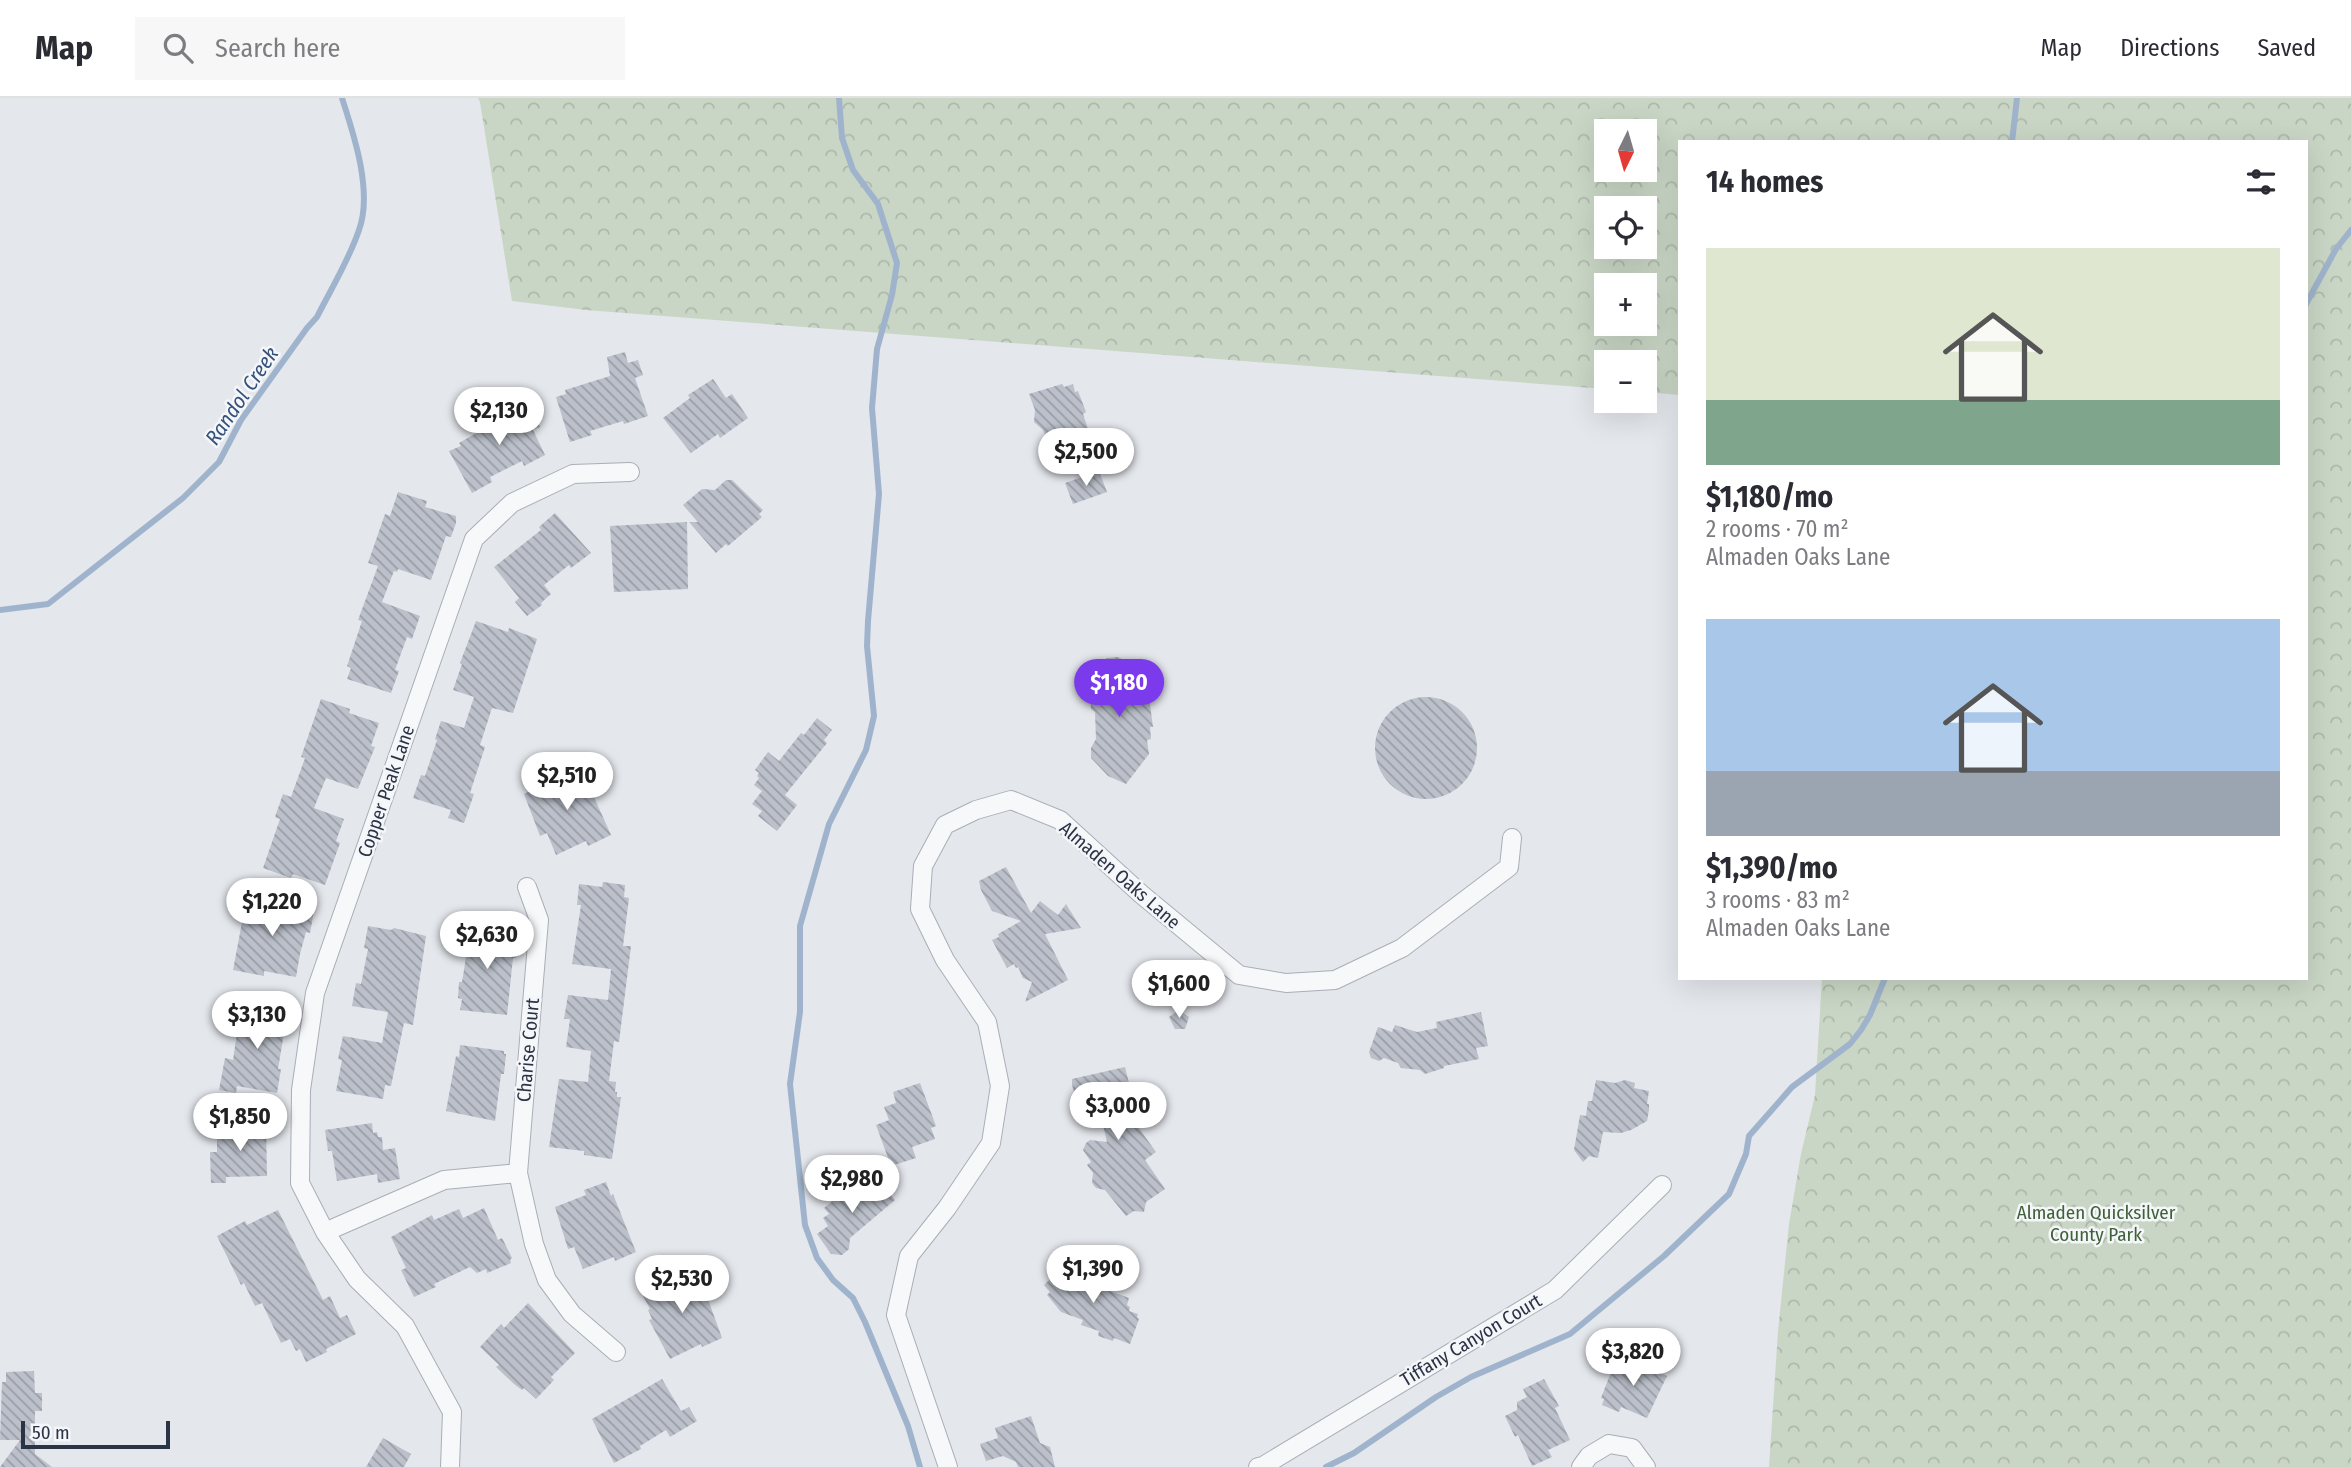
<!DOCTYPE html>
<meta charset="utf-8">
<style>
body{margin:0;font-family:"Fira Sans Condensed",sans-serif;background:#f7f7f7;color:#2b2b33;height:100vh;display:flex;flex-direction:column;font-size:26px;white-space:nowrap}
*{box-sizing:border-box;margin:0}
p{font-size:23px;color:#7c7c81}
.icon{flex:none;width:38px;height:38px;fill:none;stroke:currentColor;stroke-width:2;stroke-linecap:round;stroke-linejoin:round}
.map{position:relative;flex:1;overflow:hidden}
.drawer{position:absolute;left:1678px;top:42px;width:630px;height:840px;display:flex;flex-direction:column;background:#fff;border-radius:0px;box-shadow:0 7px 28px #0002}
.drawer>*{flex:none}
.needle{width:46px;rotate:185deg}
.tools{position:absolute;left:1594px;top:21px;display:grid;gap:14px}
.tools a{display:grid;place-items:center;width:63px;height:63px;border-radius:0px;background:#fff;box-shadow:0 7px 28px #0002;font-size:35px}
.scale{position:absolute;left:21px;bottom:18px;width:149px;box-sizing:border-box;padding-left:7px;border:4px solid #2b3445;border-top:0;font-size:19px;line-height:24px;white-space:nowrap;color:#2b3445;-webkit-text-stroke:5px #f4f6f9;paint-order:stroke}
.price{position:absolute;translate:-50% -60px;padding:0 16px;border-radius:24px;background:#fff;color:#222;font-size:23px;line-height:46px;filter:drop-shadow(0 2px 4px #0008)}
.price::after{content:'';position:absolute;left:50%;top:42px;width:21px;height:16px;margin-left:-10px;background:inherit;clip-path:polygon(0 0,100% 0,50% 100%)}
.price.on{background:#7c3aed;color:#fff}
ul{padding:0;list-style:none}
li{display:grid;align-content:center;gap:14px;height:371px;padding:0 28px}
li span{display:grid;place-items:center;height:217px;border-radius:0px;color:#555}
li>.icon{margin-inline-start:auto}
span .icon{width:126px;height:126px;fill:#fffc;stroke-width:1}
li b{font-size:30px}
h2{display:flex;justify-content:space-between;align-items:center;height:84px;padding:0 28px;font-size:30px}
header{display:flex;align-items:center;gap:42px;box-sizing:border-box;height:98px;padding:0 35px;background:#fff;border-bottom:2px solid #e1e1e2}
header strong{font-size:33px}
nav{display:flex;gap:38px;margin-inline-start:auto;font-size:24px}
.search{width:490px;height:63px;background:#f7f7f7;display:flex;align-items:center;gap:18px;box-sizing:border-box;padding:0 24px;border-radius:0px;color:#7c7c81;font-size:26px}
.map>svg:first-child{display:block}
.park{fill:url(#park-crowns);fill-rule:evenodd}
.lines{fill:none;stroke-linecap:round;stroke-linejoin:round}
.stream{stroke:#9fb4cc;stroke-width:6}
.building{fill:url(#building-back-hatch)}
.street-casing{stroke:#a9aeb7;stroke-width:20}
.street{stroke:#f7f8fa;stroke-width:18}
.labels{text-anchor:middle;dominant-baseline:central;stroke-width:5;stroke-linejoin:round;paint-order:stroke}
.street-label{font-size:19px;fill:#2b3445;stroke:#f4f6f9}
.park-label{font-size:19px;fill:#3f6138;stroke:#f4f6f9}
.water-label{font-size:21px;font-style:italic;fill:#34527a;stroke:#f4f6f9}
</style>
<header>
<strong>Map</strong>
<div class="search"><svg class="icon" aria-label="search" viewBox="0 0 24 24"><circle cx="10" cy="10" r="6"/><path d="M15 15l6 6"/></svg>Search here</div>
<nav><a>Map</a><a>Directions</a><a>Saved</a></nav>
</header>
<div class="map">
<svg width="2351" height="1369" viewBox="0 0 2351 1369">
<defs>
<pattern id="park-crowns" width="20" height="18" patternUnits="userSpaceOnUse" patternTransform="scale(1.75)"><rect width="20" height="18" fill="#c9d6c5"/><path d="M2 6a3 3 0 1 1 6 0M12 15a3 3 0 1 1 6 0" fill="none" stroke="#adb8ab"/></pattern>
<pattern id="building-back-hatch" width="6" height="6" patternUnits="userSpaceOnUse" patternTransform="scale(1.75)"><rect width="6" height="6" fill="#bbc0ca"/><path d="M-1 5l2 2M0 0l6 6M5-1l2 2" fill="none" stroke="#989da6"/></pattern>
</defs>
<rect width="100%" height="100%" fill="#e4e7ec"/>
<path class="park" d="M478,0H2351V1369H1769L1778,1233L1789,1126L1801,1056L1815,997L1822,880H2306V44H1680V297L1645,294V264H1606V291L586,212L512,203L480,4ZM1606,33H1645V72H1606ZM1606,110H1645V149H1606ZM1606,187H1645V226H1606Z"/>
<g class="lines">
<path class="stream" d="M839,0L842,40L853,72L878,106L897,165L892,197L877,251L872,310L879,396L868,523L867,548L874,618L866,652L829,726L800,828V914L790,986L805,1127L817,1160L833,1182L853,1200L865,1224L908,1328L920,1369
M2012,44L2017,0
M2306,206L2336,151L2351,132
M0,512L48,506L183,400L219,364L241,322L307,230L317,219C331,191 349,162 359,132C373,94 354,37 342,0
M1326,1369L1354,1355L1436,1299L1471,1279L1570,1236L1664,1158L1729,1096L1746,1056L1749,1038L1792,989L1850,946L1861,932L1870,917L1885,880"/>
</g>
<path class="building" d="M625,254L628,265L638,262L643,277L635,280L648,318L624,326L623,323L590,333L592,337L570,344L556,299L566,296L565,292L610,278L607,259Z
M713,281L726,300L732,296L748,320L720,340L718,336L691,355L663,320L690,300L688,297Z
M1062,286L1064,289L1073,286L1075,294L1078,293L1086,314L1083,316L1090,337L1086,338L1096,365L1060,358L1051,350L1043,332L1034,324L1035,312L1029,296Z
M526,303L540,329L533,332L545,357L524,368L522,363L490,379L492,384L472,395L449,353L461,348L459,345L499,322L497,318Z
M1099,373L1107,394L1073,406L1065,385Z
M726,382H732L763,412L759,416L762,419L728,448L726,446L716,455L689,424H698L683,407L702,391L715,392Z
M398,394L427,403L425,409L456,418V425L451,439L446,438L431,482L398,471L397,474L394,473L382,504L420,518L412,541L407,539L395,572L399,573L391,595L347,581L351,570L347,568L362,523L358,522L378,468L368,465L385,416L390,418Z
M555,415L591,455L571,470L569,467L544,487L551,496L541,505L542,507L527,518L515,504L519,500L494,469L541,432L539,429Z
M687,424L688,491L614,494L610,428Z
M476,523L508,534L509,530L537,541L513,615L492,610L480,647L485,649L470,695L474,696L464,725L448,720L451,712L413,700L421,677L425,678L437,642L435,641L441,623L464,630L474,599L453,592L462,566L460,565Z
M1118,559L1132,566L1133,575H1136L1139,600L1149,599L1153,629H1150L1151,641L1147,642L1149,656L1126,686L1108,678L1091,660V650L1096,641L1095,614L1091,611L1090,599L1082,592V588L1089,573L1095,572L1107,560Z
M1375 650a51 51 0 1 1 102 0a51 51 0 1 1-102 0Z
M321,601L350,611L349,615L379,625L371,648L375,649L358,691L326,680L314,710L344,721L336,743L340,745L325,787L293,776L291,780L263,770L280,721L275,719L283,696L291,699L305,660L301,659Z
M817,620L832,632L824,642L827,645L785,697L797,707L777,733L758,718L762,713L752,706L762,693L754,687L759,680L757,678L759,675L755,672L768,654L779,663L801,635L804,637Z
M580,668L611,737L588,748L586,743L556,757L547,735L540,738L524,696Z
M1006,769L1031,815L1040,803L1058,817L1066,806L1081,830L1045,836L1068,882L1025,904L1032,884L1023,880L1018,869L1016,870L1014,866L1007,870L992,842L999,839L998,836L1021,823L992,813L981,792L979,783Z
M603,784L625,787L624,799L629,800L623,848H631L619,944L614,943L609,983L616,984L615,994H617V999H621L612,1061L584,1057V1053L549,1049L559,981L588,984L591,953L566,949L570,921H564L568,897L608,902L611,871L572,866L581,807H577L579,786L602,789Z
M252,797L283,804L281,807L314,813L310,835L306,834L300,856L296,879L264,873V878L233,872L243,819L247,821Z
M368,828L391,832L394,830L426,838L413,927L404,925L391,988L385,987L383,1001L336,993L342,962L338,961L343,938L382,945L388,914L352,908L356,885L361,886L368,851L364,850Z
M464,830L520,837L516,860H513L507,917L460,912L462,901L458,900L459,884H462L467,853L460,852Z
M246,907L292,915L288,936L284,935L278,971H281L277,995L237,988L236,995L219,992L225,960L233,962L240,915L244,916Z
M1179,912L1189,919L1185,931H1175L1169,919Z
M1481,914L1488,948L1476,950L1479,961L1444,968V970L1425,976L1420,972L1401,970L1398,965L1384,960L1379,963L1371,960L1369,954L1378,929L1392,934L1395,927L1417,934L1437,930L1436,924Z
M460,947L504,953V956H506L504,976H501L495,1023L446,1013L456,958L459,959Z
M1125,969L1136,1013L1140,1019L1134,1023L1156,1054L1145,1062L1165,1091L1146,1104L1144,1114L1134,1113L1126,1118L1105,1092L1096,1090L1092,1085L1093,1075L1087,1067L1091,1064L1083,1052L1086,1045L1090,1042L1107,1044L1097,1002L1080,1006L1075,1000L1072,986V981Z
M1596,982L1615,985L1625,982L1635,985L1634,990L1649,993L1647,1006H1649V1012L1647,1023L1631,1032L1621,1035L1603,1034L1598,1060L1589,1058L1583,1064L1574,1052L1580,1017L1586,1018L1588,1003H1592Z
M920,985L936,1028L931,1030L935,1041L912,1049L916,1060L891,1068L876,1027L889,1022L884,1009L896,1005L893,994Z
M372,1025L373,1035L377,1034L378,1039H382L383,1052L395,1050L400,1081L378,1085L377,1076L337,1083L332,1053H328L325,1032Z
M226,1026H266L267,1078L226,1079V1085H211L210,1054H217V1039H220V1035H226Z
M857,1083L865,1084L872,1092L881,1085L895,1102L850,1140L849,1151L842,1157L831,1156L817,1136L828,1128L823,1120L829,1116L824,1110Z
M606,1084L611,1098L613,1096L636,1154L615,1163L614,1159L583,1171L574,1149L568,1151L555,1109L586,1097L584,1092Z
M484,1110L498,1142L502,1140L512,1160L510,1162L511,1165L487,1175L486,1171L477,1175L470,1169L434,1186L436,1189L414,1199L401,1172L406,1170L391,1139L432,1117L434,1122L459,1111L463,1120Z
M278,1112L323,1202L330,1198L340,1220L347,1217L356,1236L326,1251L327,1254L306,1264L300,1251L296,1253L290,1241L281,1245L262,1205L255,1208L244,1185L241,1187L217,1138L245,1123L247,1127Z
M1066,1166L1073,1174L1078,1170L1093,1187L1129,1200L1127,1207L1130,1209L1129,1213L1138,1216L1137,1219L1139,1221L1130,1246L1114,1240L1113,1243L1098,1238L1099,1233L1081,1227L1083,1222L1061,1214L1047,1197L1050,1194L1044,1187Z
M690,1169L709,1204L722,1240L702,1249L701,1246L670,1261L649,1222L652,1221L648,1212L650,1211L643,1198L672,1184L670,1180Z
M528,1205L575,1255L551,1279L554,1282L536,1301L524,1290L522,1292L514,1286L496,1269L499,1267L480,1249L501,1226L504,1230Z
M1628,1263L1640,1268L1643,1263L1658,1270L1657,1274L1667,1278L1647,1320L1621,1309L1619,1314L1602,1307L1604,1301L1601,1300L1615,1264L1626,1268Z
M34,1273L35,1295H42V1313H35V1356L52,1369H0L20,1342H0L2,1284H6V1274Z
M662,1281L681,1313L689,1309L697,1323L670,1339L666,1332L640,1348L641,1351L614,1365L592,1321Z
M1544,1281L1559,1308L1555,1310L1570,1342L1548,1352L1552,1359L1532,1368L1518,1337L1515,1339L1505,1318L1517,1312V1304L1527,1299L1523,1291Z
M1031,1318L1040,1345L1050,1349L1055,1369H1018L1016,1364L1003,1358L986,1363L980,1346L998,1340L995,1330Z
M383,1340L411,1356L404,1369H366Z"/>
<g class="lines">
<g class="street-casing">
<path id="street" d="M527,789L539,822L518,1075L534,1146L547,1182L572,1216L616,1254
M325,1134L444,1082L518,1075
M450,1369L452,1314L405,1228L357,1181L325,1134L300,1085L301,992L315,895L474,441L512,405L573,376L630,374
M948,1369L896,1217L909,1158L947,1110L991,1045L1000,988L987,924L945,862L920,811L923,768L945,727L976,712L1011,702L1060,722L1141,796L1239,877L1286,885L1335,882L1402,850L1509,769L1512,740
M1258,1369L1263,1368L1555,1192L1662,1087
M1581,1369L1589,1358L1609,1346L1632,1350L1646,1369"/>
</g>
<use href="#street" class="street"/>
</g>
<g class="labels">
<g class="street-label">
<text transform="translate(386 693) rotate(-71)">Copper Peak Lane</text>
<text transform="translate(1120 777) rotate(41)">Almaden Oaks Lane</text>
<text transform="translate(528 952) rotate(-85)">Charise Court</text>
<text transform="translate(1471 1242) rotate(-31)">Tiffany Canyon Court</text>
</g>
<g class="park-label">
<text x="2096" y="1114">Almaden Quicksilver<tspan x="2096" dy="22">County Park</tspan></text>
</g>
<g class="water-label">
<text transform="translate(242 298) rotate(-56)">Randol Creek</text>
</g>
</g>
</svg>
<div class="tools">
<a><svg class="needle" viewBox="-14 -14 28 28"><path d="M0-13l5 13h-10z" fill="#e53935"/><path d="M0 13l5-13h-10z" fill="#7c7c81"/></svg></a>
<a><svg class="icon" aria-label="locate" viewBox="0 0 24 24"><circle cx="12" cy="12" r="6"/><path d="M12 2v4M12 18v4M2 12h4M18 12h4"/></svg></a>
<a>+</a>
<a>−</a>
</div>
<div class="scale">50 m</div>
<b class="price" style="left:499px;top:349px">$2,130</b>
<b class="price" style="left:1086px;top:390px">$2,500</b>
<b class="price on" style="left:1119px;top:621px">$1,180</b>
<b class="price" style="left:567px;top:714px">$2,510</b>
<b class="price" style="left:272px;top:840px">$1,220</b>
<b class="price" style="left:487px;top:873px">$2,630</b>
<b class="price" style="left:1179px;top:922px">$1,600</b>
<b class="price" style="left:257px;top:953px">$3,130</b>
<b class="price" style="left:1118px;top:1044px">$3,000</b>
<b class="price" style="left:240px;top:1055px">$1,850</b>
<b class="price" style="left:852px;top:1117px">$2,980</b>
<b class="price" style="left:1093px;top:1207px">$1,390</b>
<b class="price" style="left:682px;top:1217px">$2,530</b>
<b class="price" style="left:1633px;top:1290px">$3,820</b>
<section class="drawer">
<h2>14 homes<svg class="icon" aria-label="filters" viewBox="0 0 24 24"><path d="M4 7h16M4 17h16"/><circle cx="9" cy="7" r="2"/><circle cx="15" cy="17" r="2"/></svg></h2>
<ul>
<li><span style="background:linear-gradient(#dfe7d0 70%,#7fa58c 0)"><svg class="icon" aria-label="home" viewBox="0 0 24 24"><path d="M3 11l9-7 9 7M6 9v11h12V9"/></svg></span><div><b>$1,180/mo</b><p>2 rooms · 70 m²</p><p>Almaden Oaks Lane</p></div></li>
<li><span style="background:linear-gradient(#a9c7e8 70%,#9aa5b1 0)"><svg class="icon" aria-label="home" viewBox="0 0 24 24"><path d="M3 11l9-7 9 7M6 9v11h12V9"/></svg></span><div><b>$1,390/mo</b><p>3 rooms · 83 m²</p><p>Almaden Oaks Lane</p></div></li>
</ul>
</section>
</div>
